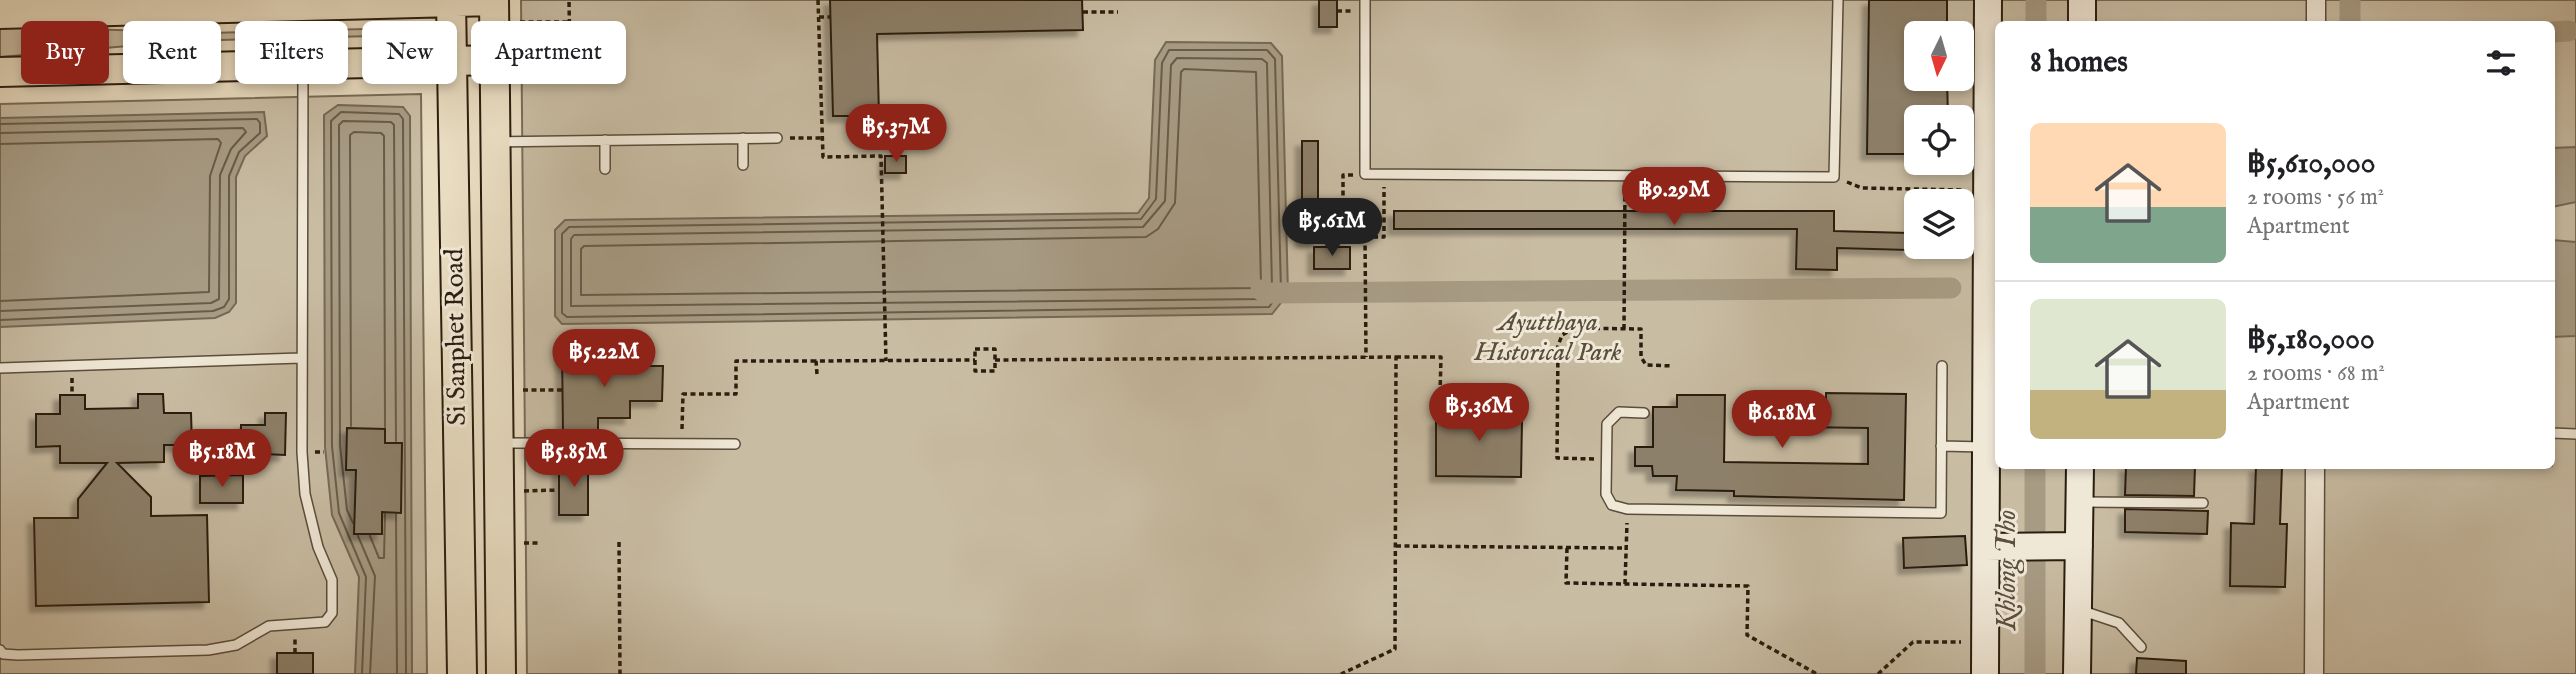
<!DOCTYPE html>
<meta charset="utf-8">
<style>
body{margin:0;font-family:"IM FELL English",serif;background:#f6f6f6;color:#202124;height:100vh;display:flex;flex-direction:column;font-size:26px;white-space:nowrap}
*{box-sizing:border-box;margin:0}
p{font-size:23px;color:#757577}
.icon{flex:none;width:38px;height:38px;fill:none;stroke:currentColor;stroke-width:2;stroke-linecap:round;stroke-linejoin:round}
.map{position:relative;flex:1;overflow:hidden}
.drawer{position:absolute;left:1995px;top:21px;width:560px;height:448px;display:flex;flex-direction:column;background:#fff;border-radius:10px;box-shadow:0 4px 10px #0003}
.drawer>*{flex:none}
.guide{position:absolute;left:21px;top:21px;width:665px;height:63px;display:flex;gap:14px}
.needle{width:46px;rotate:185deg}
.controls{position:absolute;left:1904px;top:21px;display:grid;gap:14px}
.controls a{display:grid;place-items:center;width:70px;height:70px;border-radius:10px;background:#fff;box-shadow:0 4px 10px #0003;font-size:35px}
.price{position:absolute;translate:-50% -60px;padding:0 16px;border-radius:24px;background:#8f2418;color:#fff;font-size:23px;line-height:46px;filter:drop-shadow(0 2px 4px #0008)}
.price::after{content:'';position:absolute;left:50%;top:42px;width:21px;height:16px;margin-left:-10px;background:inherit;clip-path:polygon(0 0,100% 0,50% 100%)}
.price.selected{background:#222;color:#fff}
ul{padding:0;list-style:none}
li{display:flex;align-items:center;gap:21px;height:175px;padding:0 35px}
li+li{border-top:2px solid #e0e0e0}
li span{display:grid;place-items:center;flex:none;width:196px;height:140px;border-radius:10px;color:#555}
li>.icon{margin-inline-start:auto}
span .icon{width:84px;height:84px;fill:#fffc;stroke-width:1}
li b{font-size:30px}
h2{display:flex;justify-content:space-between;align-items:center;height:84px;padding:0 35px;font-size:30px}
.tag{padding:0 24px;border-radius:10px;background:#fff;box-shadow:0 4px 10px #0003;font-size:24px;line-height:63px}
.tag.selected{background:#8f2418;color:#fff}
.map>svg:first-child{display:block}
.green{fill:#c8bca3;stroke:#796c58;stroke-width:2;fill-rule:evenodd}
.water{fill:#a79b84;stroke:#756955;stroke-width:2}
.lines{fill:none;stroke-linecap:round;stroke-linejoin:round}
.shore{stroke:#685c49;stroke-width:2}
.canal{stroke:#a79b84;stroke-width:21}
.building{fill:#8d806b;stroke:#2a1d0e;stroke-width:2;filter:url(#shadow)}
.lane-casing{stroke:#5a4d3b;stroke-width:12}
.street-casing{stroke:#5a4d3b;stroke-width:21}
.secondary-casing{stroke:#2a1d0e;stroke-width:30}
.primary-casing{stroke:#2a1d0e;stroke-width:32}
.path{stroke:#2a1d0e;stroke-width:3.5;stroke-dasharray:5 3.5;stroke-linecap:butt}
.lane{stroke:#f0e8d7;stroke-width:9}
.street{stroke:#f0e8d7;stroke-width:18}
.secondary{stroke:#f0e8d7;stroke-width:26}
.primary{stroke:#e8dcc1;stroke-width:28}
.labels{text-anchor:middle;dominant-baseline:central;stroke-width:6;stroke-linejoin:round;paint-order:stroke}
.park-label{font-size:26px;font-style:italic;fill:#594d3b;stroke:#f0e8d7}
.street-label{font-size:26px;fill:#2a1d0e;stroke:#f0e8d7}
.water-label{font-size:28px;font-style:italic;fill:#5c4f3d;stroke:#f0e8d7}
</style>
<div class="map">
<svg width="2576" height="674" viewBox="0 0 2576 674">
<defs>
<filter id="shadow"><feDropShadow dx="-6" dy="6" stdDeviation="2" flood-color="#0004"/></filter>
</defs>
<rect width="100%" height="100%" fill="#e8dcc1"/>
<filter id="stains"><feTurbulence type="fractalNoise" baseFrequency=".00286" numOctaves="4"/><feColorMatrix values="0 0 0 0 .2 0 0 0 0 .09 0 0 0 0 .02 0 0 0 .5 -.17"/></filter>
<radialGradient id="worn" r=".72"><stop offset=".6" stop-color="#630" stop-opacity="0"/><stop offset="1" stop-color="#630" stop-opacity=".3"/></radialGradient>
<path class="green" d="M521,0H2576V674H527ZM1998,24H2552V466H1998ZM1916,33H1962V79H1916ZM1916,117H1962V163H1916ZM1916,201H1962V247H1916Z
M25,27L209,33L407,28L410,31L407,35L186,41L0,57V28Z
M421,94L427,674H0V104Z"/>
<path class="water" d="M1166,42L1271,43L1282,56L1288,294L1272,314L562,324L555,316V230L565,220L1138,213L1149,198L1155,60Z
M338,105L403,107L410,116L412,674H355L359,577L332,515L325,447L324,115Z
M264,112L267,136L245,156L236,177V303L229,312L215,318L0,327V118Z
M2576,147V202L2552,207V148Z
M2552,240L2576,242V336L2552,337Z"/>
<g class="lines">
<path class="shore" d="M1169,50H1267L1275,59L1281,291L1269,307L567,317L562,313V234L569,227L1141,219L1156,199L1162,63Z
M1177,58L1262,59L1267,63L1272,288L1264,299L571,306V239L574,235L1143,227L1165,201L1171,65Z
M1184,69L1256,72L1261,284L1259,288L581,295V249L584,246L1146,237L1158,229L1175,203L1181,72Z
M0,124L257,119L260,123V133L239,152L229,176V299L224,307L213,311L0,320
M0,133L243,128L246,132L231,149L220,175L219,299L211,303L0,311
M0,144L218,139L221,143L210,176L209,292L0,301
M351,426L350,135L354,132L381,133L384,136L385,427
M396,514L397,674
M353,523L347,510L340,445L339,125L343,121L391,122L394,125L396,441
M358,536L375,576L370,674
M370,536L379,558H384L385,514
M362,674L366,577L339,513L332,446L331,121L341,112L399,114L403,119L406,674"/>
<path class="canal" d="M2350,0V24
M2036,24V0
M2552,32L2569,31
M1261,290L1266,293L1951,288
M2035,674V466"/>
</g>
<path class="building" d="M830,0H1082L1083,30L877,34L879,116H833Z
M1319,0H1337V27H1319Z
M1869,0H1947V33H1916V79H1947L1948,117H1916V154H1867Z
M1302,141H1318V241H1302Z
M885,156H906V173H885Z
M1394,211H1834V231L1909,233V250L1837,248V270L1796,269L1797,229H1394Z
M1314,247H1350V269H1314Z
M562,352H598V360H630V366H663L662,401H630V418H598V431H563Z
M1472,389H1488V403H1495V420L1522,421L1521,477L1436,476V420H1464V403H1471Z
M1826,393L1906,394L1904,500L1734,496V491L1676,490L1677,476H1653L1652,466H1635V447H1653V407H1677V395H1725L1724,462L1868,464V428L1801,427V421H1796L1797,398H1826Z
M138,394H163L164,413H191L192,445H164V462L117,463L151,497V516L207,515L209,602L36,606L34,518H78V499L107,463H60V446L36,447V414H60V395H85V409L138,408Z
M265,413H286L285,455L240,453L241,425H265Z
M347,428L385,429V443H402L401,513L382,512V534H354L356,470H346Z
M559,463H588V515H559Z
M2126,466H2195L2194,496L2125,495Z
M2256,466H2282L2280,524H2287L2285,587L2230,586L2231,523L2254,524Z
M243,475V503H200V476Z
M2125,509L2208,511L2207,534L2125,532Z
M1965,536L1967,565L1904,568L1903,538Z
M277,653H313V674H277Z
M2137,658L2186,661V674H2136Z"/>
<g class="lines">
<g class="lane-casing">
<path id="lane" d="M1365,0V174L1834,177L1838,0
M605,140V169
M498,142L777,138
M743,165V138
M0,368L301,358
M1644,413L1619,412L1607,424L1606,494L1612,505L1627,509L1941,513L1942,366
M2552,433L2576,434
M502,443L735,444
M1941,446L1984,447
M2082,502L2203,503
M2080,610L2119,623L2141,647
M0,650L3,654L18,655L208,650L236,645L269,626L325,622L332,613V580L318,547L305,494L302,452L303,67"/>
</g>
<g class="street-casing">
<path id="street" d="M2316,24V0
M2314,674L2315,466"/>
</g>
<g class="secondary-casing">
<path id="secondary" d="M2082,24V0
M1986,547L2079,546
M1985,674L1988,0
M2077,674L2080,466"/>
</g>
<g class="primary-casing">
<path id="primary" d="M451,0L462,674
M494,0L501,674
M0,14L494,1
M0,72L495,60"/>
</g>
<path class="path" d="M818,0L823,157L881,156L886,361
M1337,11H1352
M1083,12H1118
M819,17H831
M520,22H569
M521,60H570L569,0
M790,138H822
M1353,175H1343V237H1384V187
M1847,182L1862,188L1964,190
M1365,237L1366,357
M1624,329L1625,188
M975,349H995V371H975Z
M1396,357H1441L1440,395L1471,396
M995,360L1396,357L1395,649L1341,674
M817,374L816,361L975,360
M72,378V395
M523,390H562
M682,429L683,394H736V361H816
M315,452H324
M1594,459L1557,458L1558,346L1562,335L1575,328L1641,329V357L1646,365L1673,366
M524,491L559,490
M619,542L620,674
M524,543H540
M1396,546L1626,548
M1567,548L1566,583L1748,586L1747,635L1817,674
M1625,584L1627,523
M295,653V638
M1878,674L1913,642H1961"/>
<use href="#lane" class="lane"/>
<use href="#street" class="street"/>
<use href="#secondary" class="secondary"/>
<use href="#primary" class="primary"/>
</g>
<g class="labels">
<g class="park-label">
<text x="1548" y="322">Ayutthaya<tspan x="1548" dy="30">Historical Park</tspan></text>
</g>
<g class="street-label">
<text transform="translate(456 337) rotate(-91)">Si Sanphet Road</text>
</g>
<g class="water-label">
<text transform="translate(2007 570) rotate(-90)">Khlong Tho</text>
</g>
</g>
<rect width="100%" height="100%" filter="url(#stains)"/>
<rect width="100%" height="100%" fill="url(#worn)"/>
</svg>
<div class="controls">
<a><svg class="needle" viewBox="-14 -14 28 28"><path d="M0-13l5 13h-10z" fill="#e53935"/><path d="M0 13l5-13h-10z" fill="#757577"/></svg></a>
<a><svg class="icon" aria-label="locate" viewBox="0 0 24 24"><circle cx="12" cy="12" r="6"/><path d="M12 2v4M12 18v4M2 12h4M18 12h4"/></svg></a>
<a><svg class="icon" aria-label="layers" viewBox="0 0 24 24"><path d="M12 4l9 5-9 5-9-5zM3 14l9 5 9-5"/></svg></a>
</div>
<b class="price" style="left:896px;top:164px">฿5.37M</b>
<b class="price" style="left:1674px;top:227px">฿9.29M</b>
<b class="price selected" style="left:1332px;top:258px">฿5.61M</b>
<b class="price" style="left:604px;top:389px">฿5.22M</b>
<b class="price" style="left:1479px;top:443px">฿5.36M</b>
<b class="price" style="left:1782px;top:450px">฿6.18M</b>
<b class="price" style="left:222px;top:489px">฿5.18M</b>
<b class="price" style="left:574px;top:489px">฿5.85M</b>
<div class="guide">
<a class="tag selected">Buy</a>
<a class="tag">Rent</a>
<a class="tag">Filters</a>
<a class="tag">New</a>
<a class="tag">Apartment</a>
</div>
<section class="drawer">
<h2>8 homes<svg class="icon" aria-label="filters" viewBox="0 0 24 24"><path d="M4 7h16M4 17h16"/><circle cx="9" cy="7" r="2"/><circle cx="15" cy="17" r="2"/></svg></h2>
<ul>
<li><span style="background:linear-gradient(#ffd9b3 60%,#7fa58c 0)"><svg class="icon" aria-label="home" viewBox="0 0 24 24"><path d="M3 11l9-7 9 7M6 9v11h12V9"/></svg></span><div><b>฿5,610,000</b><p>2 rooms · 56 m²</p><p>Apartment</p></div></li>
<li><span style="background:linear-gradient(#dfe7d0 65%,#c2b280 0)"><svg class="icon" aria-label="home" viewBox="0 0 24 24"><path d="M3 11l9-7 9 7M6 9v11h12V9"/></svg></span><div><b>฿5,180,000</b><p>2 rooms · 68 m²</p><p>Apartment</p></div></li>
</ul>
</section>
</div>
